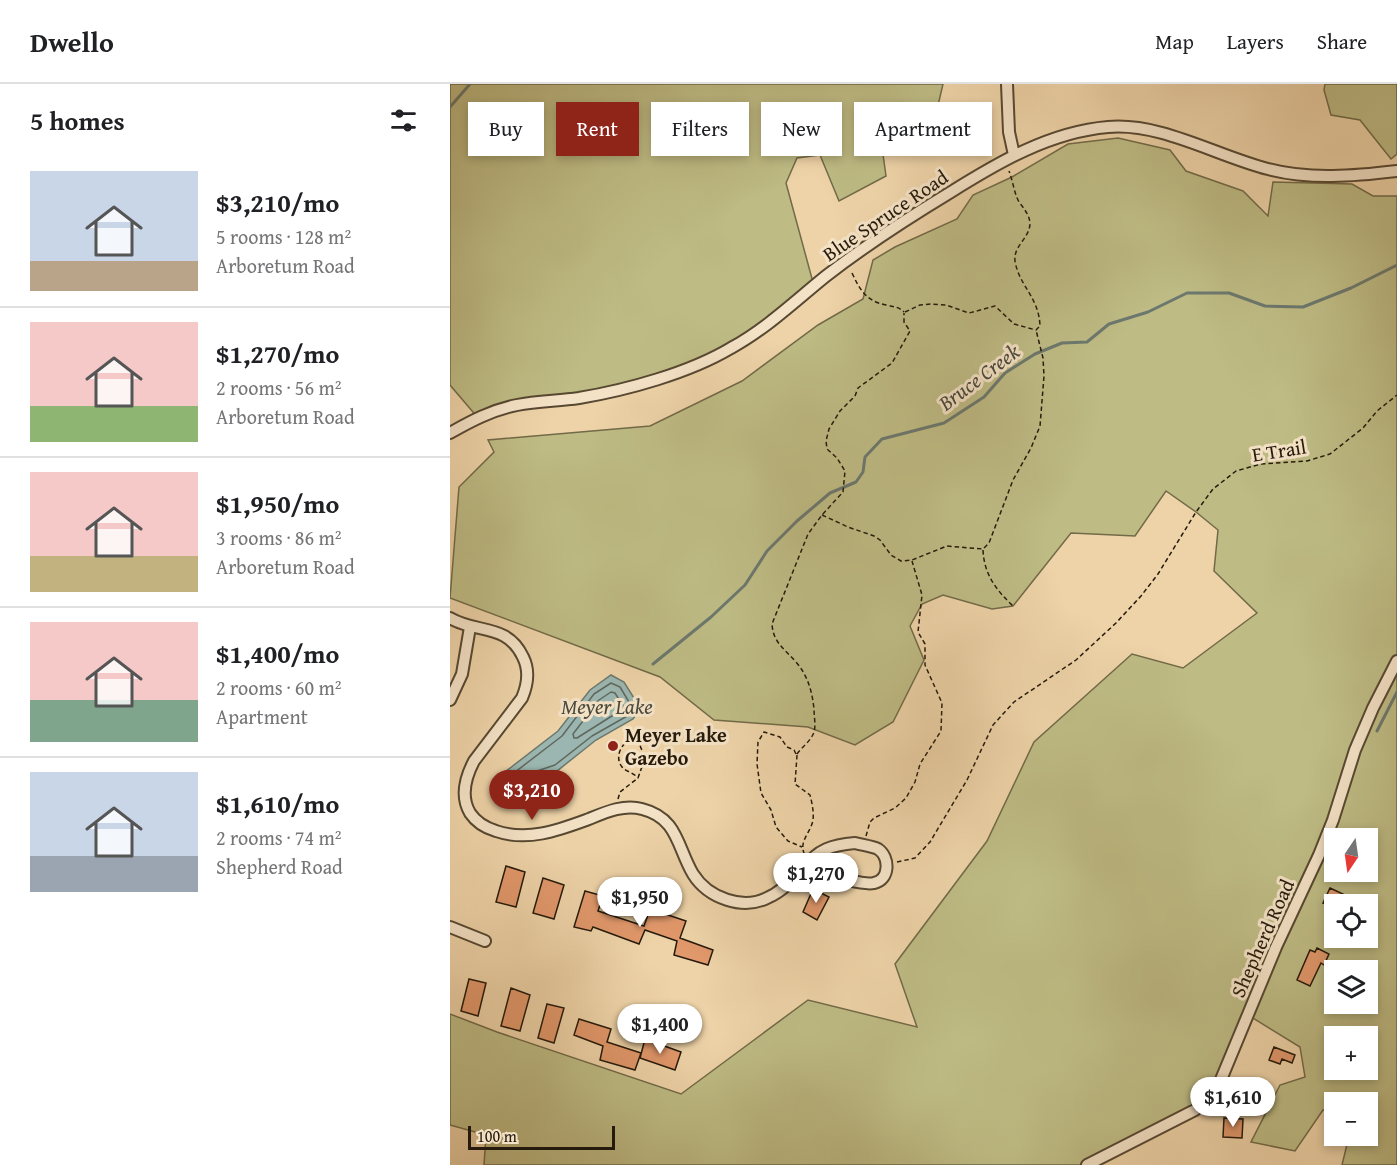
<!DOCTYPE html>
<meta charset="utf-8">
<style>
body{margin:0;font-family:"Gentium Book Plus",serif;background:#f6f6f6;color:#202124;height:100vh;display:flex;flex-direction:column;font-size:22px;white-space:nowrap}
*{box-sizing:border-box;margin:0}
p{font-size:20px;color:#757577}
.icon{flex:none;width:33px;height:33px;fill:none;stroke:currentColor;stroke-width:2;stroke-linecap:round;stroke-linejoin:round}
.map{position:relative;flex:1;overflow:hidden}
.sheet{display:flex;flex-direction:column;background:#fff;width:450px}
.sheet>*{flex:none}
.banner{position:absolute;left:18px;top:18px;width:570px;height:54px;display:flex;gap:12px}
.needle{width:39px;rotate:193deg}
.fabs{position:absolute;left:874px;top:744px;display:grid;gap:12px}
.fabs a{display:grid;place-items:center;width:54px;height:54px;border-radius:0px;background:#fff;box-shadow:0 3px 9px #0003;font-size:30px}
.scale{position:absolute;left:18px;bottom:15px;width:147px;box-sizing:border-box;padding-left:6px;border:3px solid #251a0b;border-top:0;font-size:16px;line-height:21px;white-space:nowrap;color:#251a0b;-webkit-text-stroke:4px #f4e2c6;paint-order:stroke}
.price{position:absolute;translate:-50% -51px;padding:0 14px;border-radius:21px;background:#fff;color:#222;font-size:20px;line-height:39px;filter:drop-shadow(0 2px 3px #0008)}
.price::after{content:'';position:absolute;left:50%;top:36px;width:18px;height:14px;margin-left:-9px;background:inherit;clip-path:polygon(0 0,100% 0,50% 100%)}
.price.active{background:#8f2418;color:#fff}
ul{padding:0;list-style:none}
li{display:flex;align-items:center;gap:18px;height:150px;padding:0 30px}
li+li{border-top:2px solid #e0e0e0}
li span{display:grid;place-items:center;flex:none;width:168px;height:120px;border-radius:0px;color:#555}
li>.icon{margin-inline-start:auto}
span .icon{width:72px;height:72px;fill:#fffc;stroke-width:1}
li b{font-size:26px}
h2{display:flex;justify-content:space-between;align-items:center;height:72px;padding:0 30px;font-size:26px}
.chip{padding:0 21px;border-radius:0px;background:#fff;box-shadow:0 3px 9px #0003;font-size:21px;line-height:54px}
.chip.active{background:#8f2418;color:#fff}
header{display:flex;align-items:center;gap:36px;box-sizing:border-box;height:84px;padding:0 30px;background:#fff;border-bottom:2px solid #e0e0e0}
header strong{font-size:28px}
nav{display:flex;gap:33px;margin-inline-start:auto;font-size:21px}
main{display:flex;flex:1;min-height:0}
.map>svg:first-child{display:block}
.green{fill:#bebb84;stroke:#726a48;stroke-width:1.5;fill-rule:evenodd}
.water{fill:#9bb6b0;stroke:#6c786e;stroke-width:1.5}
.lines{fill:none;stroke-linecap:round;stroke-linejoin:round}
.shore{stroke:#60685e;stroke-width:1.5}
.stream{stroke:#6c786e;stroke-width:3}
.building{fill:#e1986b;stroke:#251a0b;stroke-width:1.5}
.minor-casing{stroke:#574832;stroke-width:14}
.path{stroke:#251a0b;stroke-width:1.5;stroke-dasharray:4.5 3;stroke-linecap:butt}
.minor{stroke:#f4e2c6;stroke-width:10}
.poi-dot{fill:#8f2418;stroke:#f4e2c6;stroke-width:2}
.labels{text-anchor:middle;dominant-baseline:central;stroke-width:6;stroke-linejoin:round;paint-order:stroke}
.street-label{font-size:20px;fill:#251a0b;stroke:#f4e2c6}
.poi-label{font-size:20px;font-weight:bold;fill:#251a0b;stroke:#f4e2c6;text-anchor:start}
.water-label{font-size:21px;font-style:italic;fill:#48493d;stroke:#f4e2c6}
</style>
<header>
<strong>Dwello</strong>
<nav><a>Map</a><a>Layers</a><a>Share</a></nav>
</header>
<main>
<section class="sheet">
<h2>5 homes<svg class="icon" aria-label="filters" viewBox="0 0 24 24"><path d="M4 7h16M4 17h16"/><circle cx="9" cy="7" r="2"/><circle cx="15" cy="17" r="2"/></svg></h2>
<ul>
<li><span style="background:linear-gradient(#c9d6e8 75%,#b9a48a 0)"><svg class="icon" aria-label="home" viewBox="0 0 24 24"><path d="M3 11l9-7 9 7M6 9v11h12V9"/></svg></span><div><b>$3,210/mo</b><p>5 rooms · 128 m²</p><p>Arboretum Road</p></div></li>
<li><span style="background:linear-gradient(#f6c9c9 70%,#8fb573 0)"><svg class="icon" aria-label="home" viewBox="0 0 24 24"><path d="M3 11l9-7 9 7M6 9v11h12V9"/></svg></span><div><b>$1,270/mo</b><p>2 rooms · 56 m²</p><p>Arboretum Road</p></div></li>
<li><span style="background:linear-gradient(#f6c9c9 70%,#c2b280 0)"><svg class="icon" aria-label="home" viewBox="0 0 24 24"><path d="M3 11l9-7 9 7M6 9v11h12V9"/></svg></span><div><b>$1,950/mo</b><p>3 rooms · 86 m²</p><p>Arboretum Road</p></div></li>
<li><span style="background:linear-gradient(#f6c9c9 65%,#7fa58c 0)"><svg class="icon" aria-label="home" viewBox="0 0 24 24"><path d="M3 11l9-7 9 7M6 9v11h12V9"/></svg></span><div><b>$1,400/mo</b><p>2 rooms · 60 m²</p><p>Apartment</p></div></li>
<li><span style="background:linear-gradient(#c9d6e8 70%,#9aa5b1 0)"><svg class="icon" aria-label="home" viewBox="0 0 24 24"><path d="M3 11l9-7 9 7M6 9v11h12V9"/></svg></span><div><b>$1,610/mo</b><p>2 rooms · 74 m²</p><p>Shepherd Road</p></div></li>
</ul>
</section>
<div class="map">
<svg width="947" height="1081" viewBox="0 0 947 1081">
<rect width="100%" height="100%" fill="#eed3a8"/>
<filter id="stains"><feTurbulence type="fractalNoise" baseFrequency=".00333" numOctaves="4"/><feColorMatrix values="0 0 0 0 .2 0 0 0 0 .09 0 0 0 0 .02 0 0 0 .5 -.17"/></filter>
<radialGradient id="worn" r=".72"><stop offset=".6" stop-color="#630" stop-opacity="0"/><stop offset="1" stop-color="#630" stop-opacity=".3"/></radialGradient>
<path class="green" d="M0,0H493L486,30L427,27L436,92L389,117L370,71L347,74L336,99L364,202L282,264L192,299L28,334L0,301Z
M875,0H947V70L941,75L910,36L881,31L874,6Z
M668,54L720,66L736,87L793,107L818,132L823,98L902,100L923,112H947V1081H892L899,1052H918V1018H885V1030L873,1026L845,1067L801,1058L830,1001L855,993L850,963L798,931L756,1017L637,1081H34L36,1051L0,1041V930L47,948L231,1010L358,916L467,943L445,880L537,757L584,658L682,570L733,584L807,529L764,487L768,446L746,428L716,407L685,452L621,449L563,522L542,525L493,511L472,520L460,542L474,576L443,638L405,661L358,643L264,636L210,593L0,514L9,403L44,368L38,356L200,342L292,297L368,241L413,215L423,176L445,163L507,135L523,111L562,93L618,60ZM885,754H918V788H885ZM885,820H918V854H885ZM885,886H918V920H885ZM885,952H918V986H885Z"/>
<path class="water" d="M161,591L174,598L189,622V627L183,635L146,656L107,687L82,695L76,703L60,716L52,717L46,709L45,699L51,691L108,647L140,606Z"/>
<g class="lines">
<path class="shore" d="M161,599L170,603L182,623L179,631L142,652L105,681L78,690L71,699L59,709H54L51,701L56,695L112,652L144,610Z
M161,608L165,609L173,622V625L127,654H124L123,650L149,616Z"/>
<path class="stream" d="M0,23L20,0
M203,580L261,533L295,501L317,467L347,437L380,409L406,398L413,388L415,373L432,355L494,339L534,313L555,289L585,270L612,259L637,258L659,240L698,228L737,209H779L815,222L853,223L901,204L947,181
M927,647L947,608"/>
</g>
<path class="building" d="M56,782L75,788L66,823L46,818Z
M93,794L114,801L104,835L83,829Z
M880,804L893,810L888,820H885V824L873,819Z
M363,805L379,813L367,836L353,828Z
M135,807L153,812L148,827L194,842L200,825L236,837L230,854L263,866L258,881L224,871L227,857L195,846L189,860L143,843L141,847L124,843Z
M867,864L879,870L874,881L871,879L860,902L847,896L860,866L865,868Z
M19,895L36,899L28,932L11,927Z
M61,904L80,911L70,947L51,942Z
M97,920L114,924L104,959L88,954Z
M129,935L161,945L157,958L191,969L185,986L150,976L153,962L124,951Z
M195,955L231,968L225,986L190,974Z
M824,963L845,971L842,979L832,975L830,980L819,976Z
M774,1034L793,1035L792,1054L773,1053Z"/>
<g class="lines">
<g class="minor-casing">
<path id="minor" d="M557,0L559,48L564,71
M0,349C21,337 42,326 67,321C87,317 108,317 129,314C177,306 239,289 281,264C316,245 345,217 376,192C416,161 458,134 501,108C549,78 600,48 658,43C710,38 767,72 818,85C859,96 905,92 947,87
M0,534C27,550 57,539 73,573C80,587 78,600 72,614L24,677C15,694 10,712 20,729C26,738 36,744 46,747C78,758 109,746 139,735C156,728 174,720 192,725C228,734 227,763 243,790C258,814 293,827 319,813C333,807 344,794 355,784
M0,616L12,590L20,543
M405,759C412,761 421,762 428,765C440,773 440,796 424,799C411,802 370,788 355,784C367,765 383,761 405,759Z
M0,843L35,857
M637,1081L745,1026L762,1010L770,998L826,863L869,771L883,736L905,666L923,624L947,577"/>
</g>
<path class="path" d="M402,189C410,206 416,217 436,221C443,223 448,222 454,228
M455,228L470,221L481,220L496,221L519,229L545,222L564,240L586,246L590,242C589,213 569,202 565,177C563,162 580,154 580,139C579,130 574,125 569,118C564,109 563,97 559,87
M372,431L398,443L424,452L430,456L441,471L451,477L462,476L497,462L533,465L539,459L563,396L581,364L590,342L594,292L593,274L586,246
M533,466C534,490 546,506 563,522
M346,670L344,666L337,663L330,653L314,648L308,658L307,680L311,709L321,726L326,743L338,757L352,763
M347,670C352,663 361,657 364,648C366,642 364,632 364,625C362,607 358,592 346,578C335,565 323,559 322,540L358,450L372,431L393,408L395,387L387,374L377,365L376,357L379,345L390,327L405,312L408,304L442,279L460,247L454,238V229
M347,671L345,700L360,711C362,719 364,728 363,736C361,748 349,757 354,769
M168,715L170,708L188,694L195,674L189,659L178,657C170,662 165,674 172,683C176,688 183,688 188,694
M416,752L420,738L424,734L445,724L456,714L465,698L470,680L491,647L492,619L475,581V560L468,548L472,511L462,477
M447,778L465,774L480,758L517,696L543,641L564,618L626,576L666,539L691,512L708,490L746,428L763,405L786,387L811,380L857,377L880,370L913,344L927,327L947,311"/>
<use href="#minor" class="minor"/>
</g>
<circle class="poi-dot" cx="163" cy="662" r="6"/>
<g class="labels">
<g class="street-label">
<text transform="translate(435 131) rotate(-34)">Blue Spruce Road</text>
<text transform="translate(829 366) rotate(-9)">E Trail</text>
<text transform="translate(812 854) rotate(-66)">Shepherd Road</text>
</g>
<g class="poi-label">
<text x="175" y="650">Meyer Lake<tspan x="175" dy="23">Gazebo</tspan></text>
</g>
<g class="water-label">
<text transform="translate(529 293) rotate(-37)">Bruce Creek</text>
<text x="157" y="622">Meyer Lake</text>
</g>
</g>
<rect width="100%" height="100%" filter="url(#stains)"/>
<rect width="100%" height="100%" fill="url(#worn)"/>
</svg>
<div class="fabs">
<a><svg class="needle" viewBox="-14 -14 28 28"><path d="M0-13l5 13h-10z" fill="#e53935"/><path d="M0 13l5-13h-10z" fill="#757577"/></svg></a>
<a><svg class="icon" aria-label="locate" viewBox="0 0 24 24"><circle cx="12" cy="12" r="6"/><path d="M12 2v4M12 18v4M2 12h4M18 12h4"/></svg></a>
<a><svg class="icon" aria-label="layers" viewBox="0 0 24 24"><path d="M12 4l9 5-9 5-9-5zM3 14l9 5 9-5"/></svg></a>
<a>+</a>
<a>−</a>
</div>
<div class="scale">100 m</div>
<b class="price active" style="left:82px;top:737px">$3,210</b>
<b class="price" style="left:366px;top:820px">$1,270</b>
<b class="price" style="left:190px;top:844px">$1,950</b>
<b class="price" style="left:210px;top:971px">$1,400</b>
<b class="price" style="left:783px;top:1044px">$1,610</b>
<div class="banner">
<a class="chip">Buy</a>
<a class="chip active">Rent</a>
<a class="chip">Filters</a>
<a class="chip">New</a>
<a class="chip">Apartment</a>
</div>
</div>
</main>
